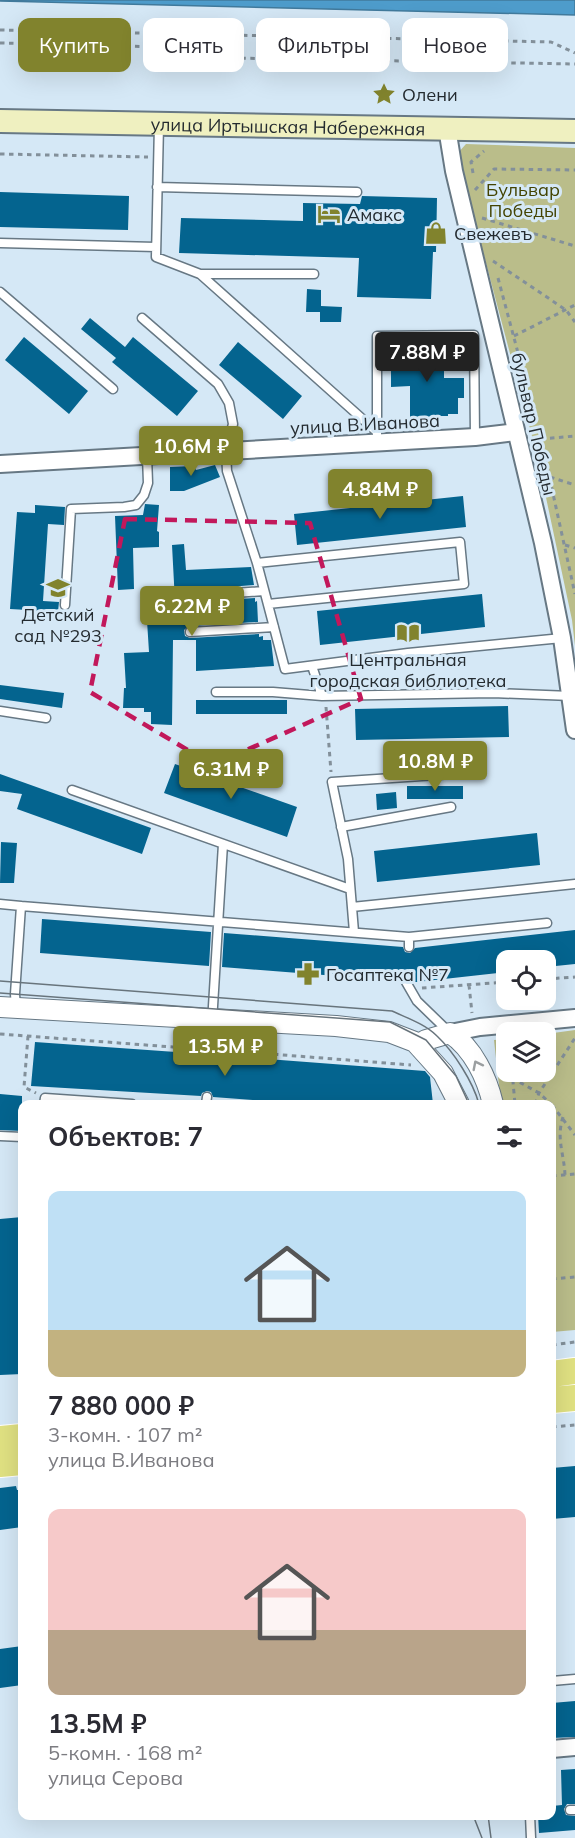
<!DOCTYPE html>
<html lang="ru">
<meta charset="utf-8">
<style>
body{margin:0;font-family:Mulish,sans-serif;background:#f7f7f7;color:#2b2b33;height:100vh;display:flex;flex-direction:column;font-size:22px;white-space:nowrap}
*{box-sizing:border-box;margin:0}
p{font-size:20px;color:#7c7c81}
.icon{flex:none;width:33px;height:33px;fill:none;stroke:currentColor;stroke-width:2;stroke-linecap:round;stroke-linejoin:round}
.map{position:relative;flex:1;overflow:hidden}
.side{position:absolute;left:18px;top:1100px;width:538px;height:720px;display:flex;flex-direction:column;background:#fff;border-radius:12px;box-shadow:0 6px 24px #0002}
.side>*{flex:none}
.guide{position:absolute;left:18px;top:18px;width:540px;height:54px;display:flex;gap:12px}
.tools{position:absolute;left:496px;top:950px;display:grid;gap:12px}
.tools a{display:grid;place-items:center;width:60px;height:60px;border-radius:12px;background:#fff;box-shadow:0 6px 24px #0002;font-size:30px}
.price{position:absolute;translate:-50% -51px;padding:0 14px;border-radius:6px;background:#81832d;color:#fff;font-size:20px;line-height:39px;filter:drop-shadow(0 2px 3px #0008)}
.price::after{content:'';position:absolute;left:50%;top:36px;width:18px;height:14px;margin-left:-9px;background:inherit;clip-path:polygon(0 0,100% 0,50% 100%)}
.price.on{background:#222;color:#fff}
ul{padding:0;list-style:none}
li{display:grid;align-content:center;gap:12px;height:318px;padding:0 30px}
li span{display:grid;place-items:center;height:186px;border-radius:12px;color:#555}
li>.icon{margin-inline-start:auto}
span .icon{width:108px;height:108px;fill:#fffc;stroke-width:1}
li b{font-size:26px}
h2{display:flex;justify-content:space-between;align-items:center;height:72px;padding:0 30px;font-size:26px}
.pill{padding:0 21px;border-radius:12px;background:#fff;box-shadow:0 6px 24px #0002;font-size:21px;line-height:54px}
.pill.on{background:#81832d;color:#fff}
.map>svg:first-child{display:block}
.green{fill:#babd8a}
.water{fill:#4e9ccb;stroke:#417a9c;stroke-width:1.5}
.building{fill:#04648f}
.lines{fill:none;stroke-linecap:round;stroke-linejoin:round}
.service-casing{stroke:#677884;stroke-width:11}
.minor-casing{stroke:#677884;stroke-width:20}
.tertiary-casing{stroke:#677884;stroke-width:22}
.secondary-casing{stroke:#677884;stroke-width:26}
.primary-casing{stroke:#fff;stroke-width:28}
.path{stroke:#83909a;stroke-width:3;stroke-dasharray:4.5 4.5;stroke-linecap:butt}
.service{stroke:#fff;stroke-width:8}
.minor{stroke:#fff;stroke-width:16}
.tertiary{stroke:#fff;stroke-width:20}
.secondary{stroke:#eff0c0;stroke-width:22}
.primary{stroke:#e0e182;stroke-width:26}
.tram{stroke:#68747c;stroke-width:1.5}
.oneway{stroke:#9ca0a2}
.marked{fill:none;stroke:#c2185b;stroke-width:4.5;stroke-dasharray:12 8;stroke-linejoin:round}
.labels{text-anchor:middle;dominant-baseline:central;stroke-width:6;stroke-linejoin:round;paint-order:stroke}
.poi-label{font-size:18px;fill:#242b30;stroke:#d5e8f6;text-anchor:start}
.street-label{font-size:18px;fill:#242b30;stroke:#d5e8f6}
.park-label{font-size:18px;fill:#434302;stroke:#d5e8f6}
</style>
<div class="map">
<svg width="575" height="1838" viewBox="0 0 575 1838">
<rect width="100%" height="100%" fill="#d5e8f6"/>
<path class="green" d="M466,144L575,148V646L572,620L537,455L457,154Z
M575,1030V1330L552,1332V1104H501L494,1040L507,1039V1071H546V1034Z"/>
<path class="water" d="M0,0H575V15L0,1Z"/>
<path class="building" d="M0,192L129,196L128,230L0,227Z
M362,196L437,198L436,252H433L431,299L357,297L359,258L179,253L181,218L303,221V203L360,204Z
M307,289L321,290V306L342,307L341,322H320V312H306Z
M90,318L125,347L133,337L198,391L177,416L112,362L116,358L81,329Z
M24,337L88,391L69,414L5,360Z
M238,342L302,396L283,419L219,365Z
M423,345H440V348H444V378H464V398H458V414H448V416H430V419L410,420V386L391,387V368H396V354H406L407,348H423Z
M215,465L220,477L184,491H170V467L194,466L196,470Z
M463,496L466,527L297,545L294,514Z
M145,504L159,505L157,531L159,532V547L133,548L134,589L118,590L115,516L143,515Z
M35,505L65,507L64,525L48,524L43,601L59,602L57,621L28,619V610L10,609L17,512L35,513Z
M184,544L186,570L251,567L254,585L189,590L184,594L185,600L190,602L255,598V602L257,601L258,622L189,626L184,630L185,636L190,638L259,634V637L263,636V640H271L274,666L196,671V640H173L172,725L151,724V712H144V708H123L124,688H126L124,653L149,652L146,605L175,602L172,545Z
M482,594L485,627L320,645L317,611Z
M0,685L64,693L62,708L0,699Z
M196,700H287V714H196Z
M508,706L509,737L356,740L355,709Z
M175,764L297,807L287,837L164,793Z
M0,774L151,828L142,854L17,809L22,794L0,791Z
M407,786H463V799H407Z
M396,792L397,808L377,810L376,794Z
M537,833L540,865L377,882L374,851Z
M1,842L17,843L14,883H0Z
M42,919L211,932L209,966L40,953Z
M575,930V964L546,967V960H507V972L417,982H413L407,976L402,977L400,981L222,967L224,933L403,947L405,952L410,953L415,948Z
M35,1042L204,1054L205,1058L209,1061L213,1060L216,1055L425,1071L430,1077L433,1104H308L213,1097L211,1092L207,1091L202,1093L201,1096L31,1086Z
M0,1094L22,1096V1131L0,1130Z
M22,1217V1374L0,1375V1219Z
M575,1466V1517L552,1519V1468Z
M16,1486L17,1490H22V1527L0,1530V1488Z
M22,1646V1685L0,1688V1649Z
M575,1701V1737L552,1738V1703Z
M575,1769V1804H567L564,1809L566,1815L575,1816V1830L539,1833L538,1815H552V1806L562,1805L561,1770Z"/>
<g class="lines">
<g class="service-casing">
<path id="service" d="M159,125L156,257L200,274L377,432
M157,187L357,192
M0,243L156,247
M200,274H314
M0,292L113,389
M142,318L218,384L229,403L233,424L226,451L227,471L257,563L285,669L408,653L562,638
M377,435V336L474,335L475,437
M257,563L460,542L464,584L268,604
M190,596L264,591
M65,605L71,509L124,507L136,505L144,495L148,483L147,456
M190,632L274,627
M312,666L322,696
M216,692H273L322,696L493,693L571,696
M0,711L46,718
M72,790L350,889
M341,827L451,807
M0,904L21,906L15,994L16,1008
M21,906L409,937L547,923
M352,907L575,884
M354,932L348,859L332,782L467,773
M409,947V937
M406,982L417,1001L450,1033
M210,1055L223,844
M44,1104L45,1098L132,1104
M206,1104L207,1097
M0,1136L22,1137
M552,1681L575,1679
M570,1810H575
M530,1815L531,1838"/>
</g>
<g class="minor-casing">
<path id="minor" d="M447,128L454,171L543,543L562,638L575,730
M0,464L475,437L516,432
M450,1033L480,1027L575,1018
M552,1749L575,1747"/>
</g>
<g class="tertiary-casing">
<path id="tertiary" d="M0,1007L336,1026L389,1032L415,1042L443,1073L459,1104
M419,1045L426,1040L450,1033C473,1048 487,1078 493,1104"/>
</g>
<g class="secondary-casing">
<g id="secondary">
<path id="s1" d="M0,121L575,131"/>
</g>
</g>
<g class="primary-casing">
<path id="primary" d="M552,1374L575,1371
M552,1400L575,1398
M0,1439L22,1437
M0,1464L22,1462"/>
</g>
<path class="path" d="M0,30L551,42L575,53
M0,43L201,48L231,58L575,64
M0,154L148,157
M473,173L471,162L484,151
M475,190L494,169L575,170
M482,218L575,246
M493,261L566,310L575,322
M498,278L541,439L575,594
M514,336L575,305
M541,439L575,436
M550,477L575,485
M565,545L575,548
M326,707L331,772
M546,979L575,977
M469,985L472,1013
M422,988L507,982
M0,1034L199,1049
M28,1036L24,1087L36,1093
M220,1050L411,1065
M512,1071L515,1104
M512,1078L539,1093L551,1104
M535,1104L539,1093L575,1038
M552,1105L575,1135
M563,1117C556,1139 564,1153 565,1175
M552,1176L575,1174
M552,1279L575,1277
M552,1345L575,1342
M552,1427L575,1425"/>
<use href="#service" class="service"/>
<use href="#minor" class="minor"/>
<use href="#tertiary" class="tertiary"/>
<use href="#secondary" class="secondary"/>
<use href="#primary" class="primary"/>
<path class="tram" d="M0,981L392,1011C407,1018 425,1024 437,1036C454,1052 473,1082 479,1104
M0,993L390,1022L426,1040L456,1076L469,1104
M473,1815L482,1838
M488,1815L491,1838"/>
</g>
<defs><path id="oneway-chevron" d="M-2-3.5L2.5 0L-2 3.5" fill="none" stroke-width="1.6" stroke-linecap="round" stroke-linejoin="round" transform="scale(1.5)"/></defs>
<use class="oneway" href="#oneway-chevron" transform="translate(477 1065) rotate(-117)"/>
<path class="marked" d="M125,519L310,523L361,699L213,765L90,692Z"/>
<defs>
<g id="sight-bare" transform="scale(1.8)"><path d="M0-6L1.8-2.2L6-1.7L2.9 1.2L3.7 5.4L0 3.3L-3.7 5.4L-2.9 1.2L-6-1.7L-1.8-2.2Z" fill="#81832d" stroke="#d5e8f6" stroke-width="2.5" paint-order="stroke"/></g>
<g id="hotel-bare" transform="scale(1.8)"><path d="M-6-4.5h1.5V1H6V5H4.5V3h-9V5H-6ZM-4 0a1.8 1.8 0 1 1 3.6 0ZM.5 0V-2.5h3Q6-2.5 6 0Z" fill="#81832d" stroke="#d5e8f6" stroke-width="2.5" paint-order="stroke"/></g>
<g id="shop-bare" transform="scale(1.8)"><path d="M-5-2.5h2.3a2.7 3.5 0 0 1 5.4 0H5L5.5 6h-11ZM-1.5-2.5h3a1.5 2.3 0 0 0-3 0Z" fill="#81832d" stroke="#d5e8f6" stroke-width="2.5" paint-order="stroke"/></g>
<g id="school-bare" transform="scale(1.8)"><path d="M0-5L7-2L0 1L-7-2ZM-4 1L0 2.5L4 1V4Q0 6-4 4Z" fill="#81832d" stroke="#d5e8f6" stroke-width="2.5" paint-order="stroke"/></g>
<g id="library-bare" transform="scale(1.8)"><path d="M-6-4Q-3-5.5-.7-3.5V5Q-3 3-6 4ZM6-4Q3-5.5 .7-3.5V5Q3 3 6 4Z" fill="#81832d" stroke="#d5e8f6" stroke-width="2.5" paint-order="stroke"/></g>
<g id="pharmacy-bare" transform="scale(1.8)"><path d="M-2-6h4v4h4v4h-4v4h-4v-4h-4v-4h4Z" fill="#81832d" stroke="#d5e8f6" stroke-width="2.5" paint-order="stroke"/></g>
</defs>
<g fill-rule="evenodd">
<use href="#sight-bare" x="384" y="94"/>
<use href="#hotel-bare" x="329" y="214"/>
<use href="#shop-bare" x="436" y="233"/>
<use href="#school-bare" x="58" y="588"/>
<use href="#library-bare" x="408" y="633"/>
<use href="#pharmacy-bare" x="308" y="974"/>
</g>
<g class="labels">
<g class="poi-label">
<text x="402" y="94">Олени</text>
<text x="347" y="214">Амакс</text>
<text x="454" y="233">Свежевъ</text>
<text x="58" y="614" text-anchor="middle">Детский<tspan x="58" dy="21">сад №293</tspan></text>
<text x="408" y="659" text-anchor="middle">Центральная<tspan x="408" dy="21">городская библиотека</tspan></text>
<text x="326" y="974">Госаптека №7</text>
</g>
<g class="street-label">
<text stroke="none"><textPath href="#s1" startOffset="288">улица Иртышская Набережная</textPath></text>
<text transform="translate(365 424) rotate(-3)">улица В.Иванова</text>
<text transform="translate(534 424) rotate(77)">бульвар Победы</text>
</g>
<g class="park-label">
<text x="523" y="189">Бульвар<tspan x="523" dy="21">Победы</tspan></text>
</g>
</g>
</svg>
<div class="tools">
<a><svg class="icon" aria-label="locate" viewBox="0 0 24 24"><circle cx="12" cy="12" r="6"/><path d="M12 2v4M12 18v4M2 12h4M18 12h4"/></svg></a>
<a><svg class="icon" aria-label="layers" viewBox="0 0 24 24"><path d="M12 4l9 5-9 5-9-5zM3 14l9 5 9-5"/></svg></a>
</div>
<b class="price on" style="left:427px;top:383px">7.88M ₽</b>
<b class="price" style="left:191px;top:477px">10.6M ₽</b>
<b class="price" style="left:380px;top:520px">4.84M ₽</b>
<b class="price" style="left:192px;top:637px">6.22M ₽</b>
<b class="price" style="left:435px;top:792px">10.8M ₽</b>
<b class="price" style="left:231px;top:800px">6.31M ₽</b>
<b class="price" style="left:225px;top:1077px">13.5M ₽</b>
<div class="guide">
<a class="pill on">Купить</a>
<a class="pill">Снять</a>
<a class="pill">Фильтры</a>
<a class="pill">Новое</a>
</div>
<section class="side">
<h2>Объектов: 7<svg class="icon" aria-label="filters" viewBox="0 0 24 24"><path d="M4 7h16M4 17h16"/><circle cx="9" cy="7" r="2"/><circle cx="15" cy="17" r="2"/></svg></h2>
<ul>
<li><span style="background:linear-gradient(#bfe0f5 75%,#c2b280 0)"><svg class="icon" aria-label="home" viewBox="0 0 24 24"><path d="M3 11l9-7 9 7M6 9v11h12V9"/></svg></span><div><b>7 880 000 ₽</b><p>3-комн. · 107 m²</p><p>улица В.Иванова</p></div></li>
<li><span style="background:linear-gradient(#f6c9c9 65%,#b9a48a 0)"><svg class="icon" aria-label="home" viewBox="0 0 24 24"><path d="M3 11l9-7 9 7M6 9v11h12V9"/></svg></span><div><b>13.5M ₽</b><p>5-комн. · 168 m²</p><p>улица Серова</p></div></li>
</ul>
</section>
</div>
